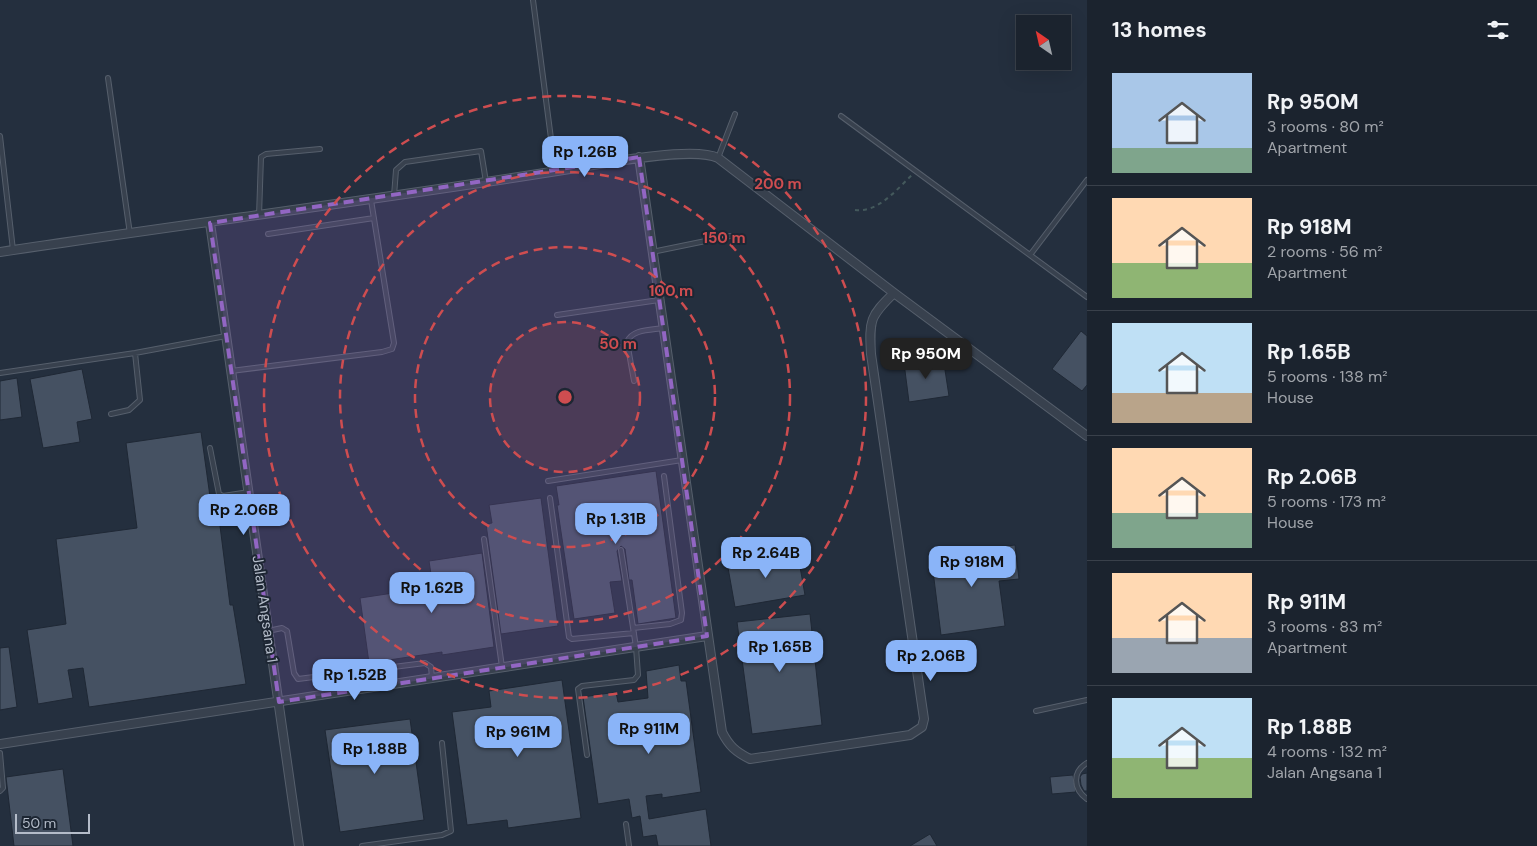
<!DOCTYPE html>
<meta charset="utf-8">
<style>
body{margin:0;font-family:"DM Sans",sans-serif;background:#242b36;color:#f1f3f6;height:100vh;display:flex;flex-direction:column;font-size:19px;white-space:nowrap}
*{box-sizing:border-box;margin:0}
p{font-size:16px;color:#a0a4aa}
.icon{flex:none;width:28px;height:28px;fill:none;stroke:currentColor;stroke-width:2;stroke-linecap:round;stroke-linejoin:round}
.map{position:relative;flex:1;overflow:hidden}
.sheet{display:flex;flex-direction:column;background:#1b232e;width:450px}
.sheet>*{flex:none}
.needle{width:32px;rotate:326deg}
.fabs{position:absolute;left:1016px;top:15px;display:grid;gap:10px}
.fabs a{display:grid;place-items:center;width:55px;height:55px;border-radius:0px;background:#1b232e;box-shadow:0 5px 20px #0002,0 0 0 1px #39404a;font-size:25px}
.scale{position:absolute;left:15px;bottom:12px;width:75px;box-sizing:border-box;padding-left:5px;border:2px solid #b4bcc9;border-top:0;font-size:14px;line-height:18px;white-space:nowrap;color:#b4bcc9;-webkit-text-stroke:4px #1d2633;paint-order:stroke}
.price{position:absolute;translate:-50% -42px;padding:0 11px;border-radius:10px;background:#8ab4f8;color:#111;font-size:16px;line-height:32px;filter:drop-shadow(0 1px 2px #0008)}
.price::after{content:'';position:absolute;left:50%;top:30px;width:15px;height:11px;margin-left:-8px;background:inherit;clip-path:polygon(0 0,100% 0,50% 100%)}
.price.current{background:#222;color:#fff}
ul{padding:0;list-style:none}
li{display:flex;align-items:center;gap:15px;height:125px;padding:0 25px}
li+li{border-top:1px solid #39404a}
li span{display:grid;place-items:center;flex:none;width:140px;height:100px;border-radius:0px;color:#555}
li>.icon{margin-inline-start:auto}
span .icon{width:60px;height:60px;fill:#fffc;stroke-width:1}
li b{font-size:21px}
h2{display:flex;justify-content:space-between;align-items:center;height:60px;padding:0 25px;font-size:21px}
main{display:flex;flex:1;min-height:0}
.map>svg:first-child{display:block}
.building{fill:#455162;stroke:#1f2835;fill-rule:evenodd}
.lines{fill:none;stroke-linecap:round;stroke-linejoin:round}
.service-casing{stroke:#565f6c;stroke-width:6}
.minor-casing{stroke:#565f6c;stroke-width:10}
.path{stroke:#44595c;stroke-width:2;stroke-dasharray:4 4;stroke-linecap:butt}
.service{stroke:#38414e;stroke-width:4}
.minor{stroke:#38414e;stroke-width:8}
.marked{fill:#9266c3;fill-opacity:0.2;stroke:#9266c3;stroke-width:4;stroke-dasharray:10 6;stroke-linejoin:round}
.ring{fill:none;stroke:#ce4d50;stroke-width:2.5;stroke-dasharray:9 6}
.labels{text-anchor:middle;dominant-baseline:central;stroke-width:4;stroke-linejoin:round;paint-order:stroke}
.street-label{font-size:15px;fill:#b4bcc9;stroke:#1d2633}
.centre{fill:#ce4d50;stroke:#1d2633;stroke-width:2.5}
.ring-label{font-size:15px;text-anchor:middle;font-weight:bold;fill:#ce4d50;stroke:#1d2633;stroke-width:4;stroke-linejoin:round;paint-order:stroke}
</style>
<main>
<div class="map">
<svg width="1087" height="846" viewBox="0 0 1087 846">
<rect width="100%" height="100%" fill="#242f3e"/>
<path class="building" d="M1081,331L1087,336V385L1082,391L1052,369Z
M943,357L949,396L909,402L904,363Z
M82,369L92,419L77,422L80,442L43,448L30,379Z
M17,378L22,417L0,420V381Z
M201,432L213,518H219L230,605H233L246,684L89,707L83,668L68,670L73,698L38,704L27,630L66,624L56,539L137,528L126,443Z
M656,471L676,618L638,624L632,580H629L625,549L621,546L617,551L622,581L610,582L615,613L574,619L557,505H559L556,486ZM622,512L625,529L602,532L600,515Z
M541,498L558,626L501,634L486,524L492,523L489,505Z
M1015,545L1019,579L999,581L1005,626L941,635L931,555Z
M797,550L805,595L735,607L727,562Z
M482,553L494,647L442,655V652L369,663L360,598L433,587L429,561Z
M810,614L822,725L752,734L737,622Z
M9,647L17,707L0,710V648Z
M679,665L681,681H686L701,792L662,798V794L646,796L649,819L706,809L711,846H658L656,835L643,837L640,816L632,818L629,799L598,804L583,697L616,692L618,702L648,698L646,671Z
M562,680L581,818L508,828L507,820L467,825L452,712L491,707L489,691Z
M410,719L424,820L340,832L325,730Z
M63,769L73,846H14L6,777Z
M1087,773V791H1084L1081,785L1080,777L1082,774Z
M1073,775L1076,792L1052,794L1050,777Z
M930,834L937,846H910Z"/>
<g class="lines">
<g class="service-casing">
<path id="service" d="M533,0L553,154L558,171
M108,78L130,234
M841,116L1087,297
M0,136L13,250
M718,158L735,114
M394,196L396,170L405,162L481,151L486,182
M259,216L261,157L266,154L320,149
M268,234L374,218
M652,252L730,236
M1030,255L1087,180
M557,315L659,300
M231,371L382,352L392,349L394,343L371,200
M0,373L135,353L226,336
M634,381L627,342C632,329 651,330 663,328
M111,414L129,410L140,400L135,353
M210,448L219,494L223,496L249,492
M548,481L682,460
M550,498L569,637L572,639L634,633
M484,539L502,667
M633,628L670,624L681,620L682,613L664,476
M268,631L282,628L287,631L294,673L298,679L425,663L431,667L432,678
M1036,711L1087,700
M0,753L3,788L0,791
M587,755L578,689L582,686L634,680L638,675L636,647L621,550
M1087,763C1072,772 1073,789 1087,799
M626,824L629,846
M362,846L442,835L451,831L442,743"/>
</g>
<g class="minor-casing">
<path id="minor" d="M639,157L722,732C729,746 736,752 750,759L910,735L922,727L924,719L871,354C869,320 870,316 894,293
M210,223L299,846
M0,252C192,223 384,199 576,168C605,163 694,146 718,158L894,293L1087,436
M0,744L707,636"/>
</g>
<path class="path" d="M855,210C878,213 896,190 912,175"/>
<use href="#service" class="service"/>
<use href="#minor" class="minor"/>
</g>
<path class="marked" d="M639,157L707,636L279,702L210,223Z"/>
<circle cx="565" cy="397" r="75" fill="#ce4d50" fill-opacity=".12"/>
<g class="ring">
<circle cx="565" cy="397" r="75"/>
<circle cx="565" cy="397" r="150"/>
<circle cx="565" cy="397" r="225"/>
<circle cx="565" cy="397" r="301"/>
</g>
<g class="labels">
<g class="street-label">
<text transform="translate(265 609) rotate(82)">Jalan Angsana 1</text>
</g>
</g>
<circle cx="565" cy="397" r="8" class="centre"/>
<g class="ring-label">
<text x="778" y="189">200 m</text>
<text x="724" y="243">150 m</text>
<text x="671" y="296">100 m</text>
<text x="618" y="349">50 m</text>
</g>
</svg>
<div class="fabs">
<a><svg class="needle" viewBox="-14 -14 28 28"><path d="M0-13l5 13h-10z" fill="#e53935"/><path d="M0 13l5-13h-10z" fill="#a0a4aa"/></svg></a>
</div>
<div class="scale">50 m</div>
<b class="price" style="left:585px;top:178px">Rp 1.26B</b>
<b class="price current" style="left:926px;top:380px">Rp 950M</b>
<b class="price" style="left:244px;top:536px">Rp 2.06B</b>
<b class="price" style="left:616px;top:545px">Rp 1.31B</b>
<b class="price" style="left:766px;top:579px">Rp 2.64B</b>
<b class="price" style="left:972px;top:588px">Rp 918M</b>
<b class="price" style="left:432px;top:614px">Rp 1.62B</b>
<b class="price" style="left:780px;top:673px">Rp 1.65B</b>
<b class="price" style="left:931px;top:682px">Rp 2.06B</b>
<b class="price" style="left:355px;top:701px">Rp 1.52B</b>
<b class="price" style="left:649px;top:755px">Rp 911M</b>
<b class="price" style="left:518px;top:758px">Rp 961M</b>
<b class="price" style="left:375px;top:775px">Rp 1.88B</b>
</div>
<section class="sheet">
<h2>13 homes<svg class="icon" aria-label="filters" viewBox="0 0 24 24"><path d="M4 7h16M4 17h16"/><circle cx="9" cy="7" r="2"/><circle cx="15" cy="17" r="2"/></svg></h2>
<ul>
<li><span style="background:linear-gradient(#a9c7e8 75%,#7fa58c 0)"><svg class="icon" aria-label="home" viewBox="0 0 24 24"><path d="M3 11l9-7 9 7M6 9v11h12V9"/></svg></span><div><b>Rp 950M</b><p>3 rooms · 80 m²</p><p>Apartment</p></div></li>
<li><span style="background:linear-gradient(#ffd9b3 65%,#8fb573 0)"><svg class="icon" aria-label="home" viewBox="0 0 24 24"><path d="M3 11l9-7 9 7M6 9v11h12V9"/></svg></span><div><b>Rp 918M</b><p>2 rooms · 56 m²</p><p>Apartment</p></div></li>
<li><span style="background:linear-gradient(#bfe0f5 70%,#b9a48a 0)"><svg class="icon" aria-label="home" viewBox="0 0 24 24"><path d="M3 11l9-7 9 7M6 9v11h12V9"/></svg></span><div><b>Rp 1.65B</b><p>5 rooms · 138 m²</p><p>House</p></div></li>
<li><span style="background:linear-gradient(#ffd9b3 65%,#7fa58c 0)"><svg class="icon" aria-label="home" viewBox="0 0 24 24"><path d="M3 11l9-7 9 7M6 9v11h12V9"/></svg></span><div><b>Rp 2.06B</b><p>5 rooms · 173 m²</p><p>House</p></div></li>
<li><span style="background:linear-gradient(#ffd9b3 65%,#9aa5b1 0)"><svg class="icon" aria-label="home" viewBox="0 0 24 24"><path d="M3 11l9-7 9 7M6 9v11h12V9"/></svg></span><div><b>Rp 911M</b><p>3 rooms · 83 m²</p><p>Apartment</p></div></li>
<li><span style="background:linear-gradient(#bfe0f5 60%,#8fb573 0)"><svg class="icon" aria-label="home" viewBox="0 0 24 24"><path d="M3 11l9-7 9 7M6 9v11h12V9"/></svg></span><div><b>Rp 1.88B</b><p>4 rooms · 132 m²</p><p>Jalan Angsana 1</p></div></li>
</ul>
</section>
</main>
